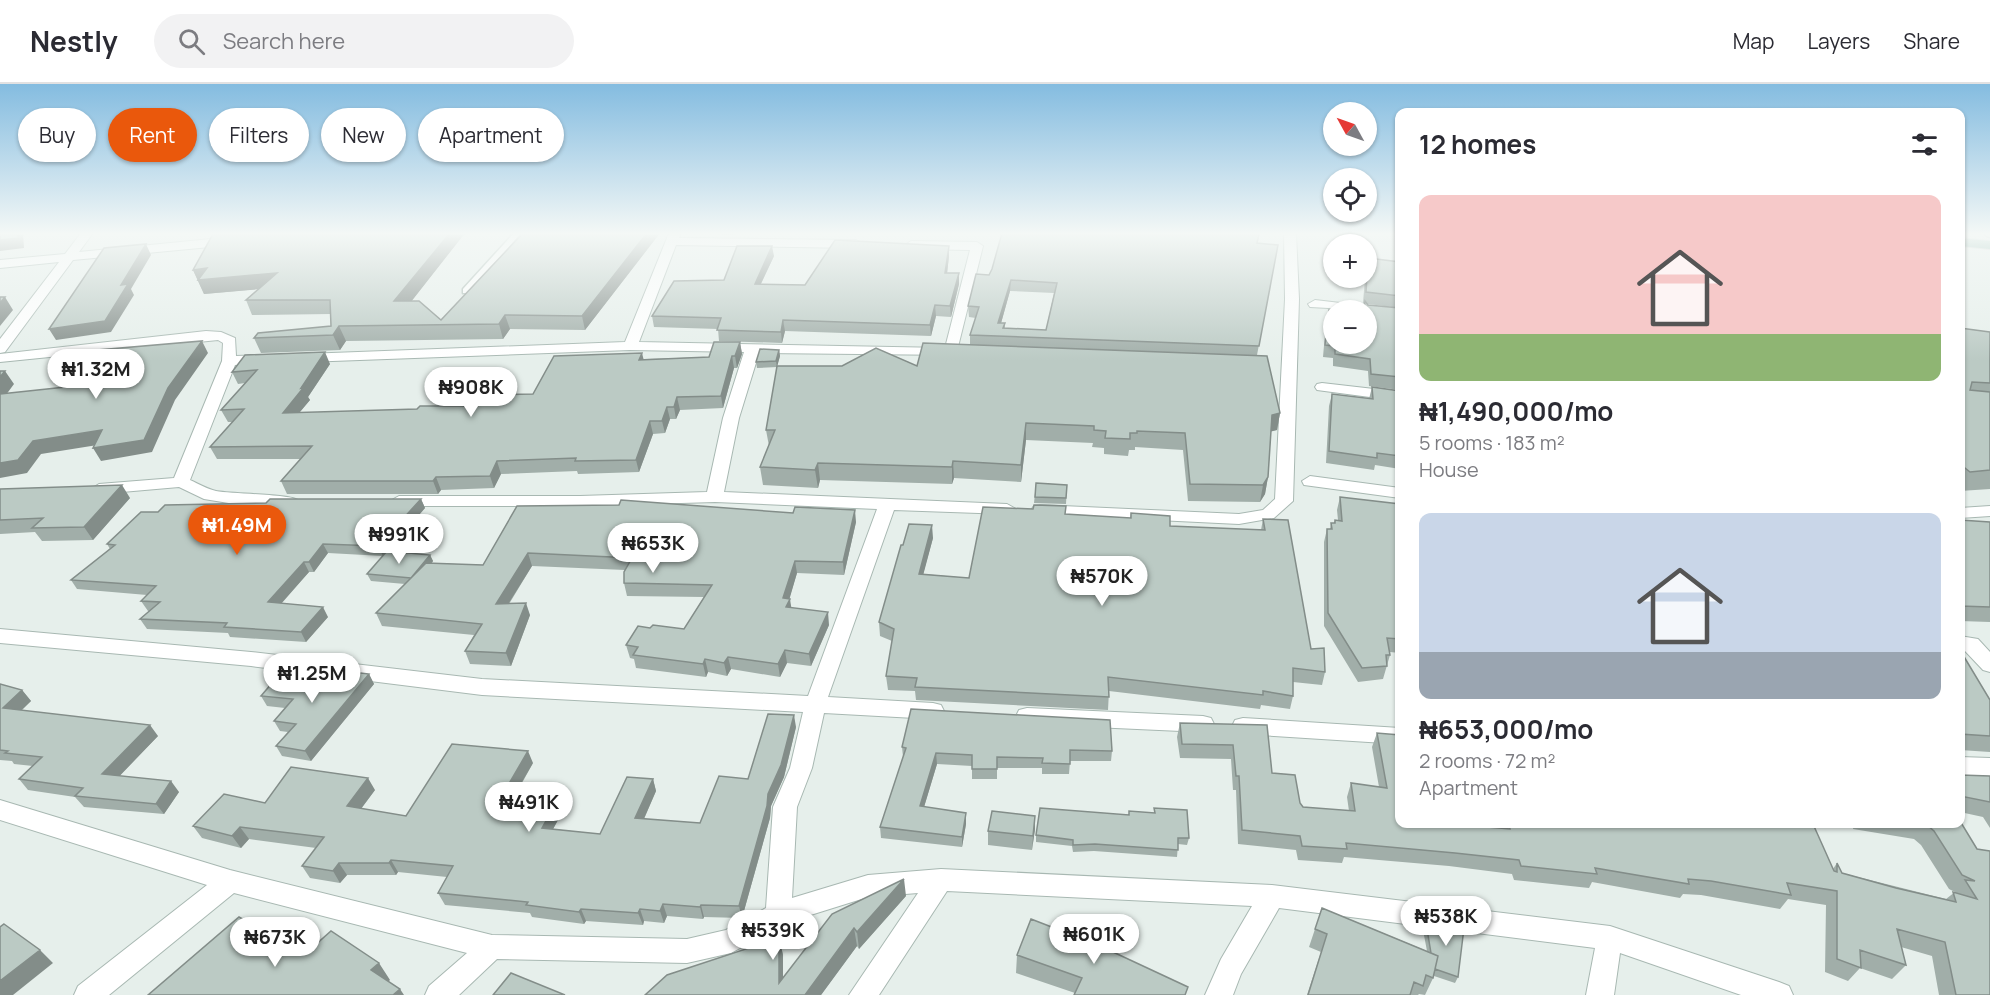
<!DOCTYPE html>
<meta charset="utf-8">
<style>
body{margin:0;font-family:Manrope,sans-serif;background:#f2f2f3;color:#2b2b33;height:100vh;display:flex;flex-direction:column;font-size:22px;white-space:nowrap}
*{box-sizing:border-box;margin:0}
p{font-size:20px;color:#7c7c81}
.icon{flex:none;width:33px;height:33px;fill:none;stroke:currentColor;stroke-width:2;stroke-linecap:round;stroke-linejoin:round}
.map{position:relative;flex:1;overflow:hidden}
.sheet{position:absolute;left:1395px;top:24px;width:570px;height:720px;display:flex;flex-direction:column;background:#fff;border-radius:12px;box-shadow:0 2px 4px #0004}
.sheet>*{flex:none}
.guide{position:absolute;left:18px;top:24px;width:570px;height:54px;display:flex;gap:12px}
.needle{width:39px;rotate:310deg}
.buttons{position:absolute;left:1323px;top:18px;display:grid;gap:12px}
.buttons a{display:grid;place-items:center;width:54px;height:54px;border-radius:50%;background:#fff;box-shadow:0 2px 4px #0004;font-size:30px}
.price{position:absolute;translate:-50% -51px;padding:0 14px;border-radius:21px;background:#fff;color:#222;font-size:20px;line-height:39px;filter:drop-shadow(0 2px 3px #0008)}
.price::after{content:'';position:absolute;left:50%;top:36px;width:18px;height:14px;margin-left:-9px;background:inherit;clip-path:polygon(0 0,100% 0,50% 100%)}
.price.active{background:#ea580c;color:#fff}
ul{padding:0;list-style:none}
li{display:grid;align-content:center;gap:12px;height:318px;padding:0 24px}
li span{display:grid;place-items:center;height:186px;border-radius:12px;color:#555}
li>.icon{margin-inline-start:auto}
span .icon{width:108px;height:108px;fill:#fffc;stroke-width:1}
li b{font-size:26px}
h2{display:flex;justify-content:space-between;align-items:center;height:72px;padding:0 24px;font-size:26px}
.chip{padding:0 21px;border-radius:27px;background:#fff;box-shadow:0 2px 4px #0004;font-size:21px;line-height:54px}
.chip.active{background:#ea580c;color:#fff}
header{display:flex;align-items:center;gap:36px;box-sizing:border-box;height:84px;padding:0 30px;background:#fff;border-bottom:2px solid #e1e1e2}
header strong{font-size:28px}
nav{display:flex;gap:33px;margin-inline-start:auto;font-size:21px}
.search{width:420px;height:54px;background:#f2f2f3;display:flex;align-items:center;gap:15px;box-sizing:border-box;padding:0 21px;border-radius:33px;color:#7c7c81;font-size:22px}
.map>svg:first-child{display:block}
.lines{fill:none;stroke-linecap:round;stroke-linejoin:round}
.lane-casing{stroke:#a8b8b2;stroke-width:3}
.street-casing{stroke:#a8b8b2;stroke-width:2}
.primary-casing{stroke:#c2cac8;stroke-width:2}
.lane{fill:#fff;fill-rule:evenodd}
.street{fill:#fff;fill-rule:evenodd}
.primary{fill:#6aa596;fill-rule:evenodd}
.wall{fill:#a1aea9;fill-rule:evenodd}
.shaded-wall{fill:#838d89}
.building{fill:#bbcac4;stroke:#838d89;stroke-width:1.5;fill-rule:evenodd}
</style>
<header>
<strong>Nestly</strong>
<div class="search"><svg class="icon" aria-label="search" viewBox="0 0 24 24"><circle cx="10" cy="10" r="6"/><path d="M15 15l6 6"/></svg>Search here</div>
<nav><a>Map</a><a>Layers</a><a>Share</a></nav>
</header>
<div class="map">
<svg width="1990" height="911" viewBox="0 0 1990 911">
<rect width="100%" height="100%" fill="#e6efeb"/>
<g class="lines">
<g class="lane-casing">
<path id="lane" d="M514,149H521L469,209H463V205Z
M1984,149H1990V153L1987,152Z"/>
</g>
<g class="street-casing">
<path id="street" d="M81,149H93L79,168L231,153L237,157L231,161L73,176L5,268L0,269V255L59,178L0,184V176L65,170Z
M669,149H681L679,154L856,156L862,160L856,164L676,161L639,258L945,264L970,166L911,165L905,161L911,157L977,158L983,162L956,271L759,269L739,334L724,408L1007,420L1016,425L1007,430L894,426L828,613L933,619L941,621L944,627L941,633L933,635L824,629L812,684L797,723L792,814L868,791L941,785L1272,801L1610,842L1779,898L1789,902L1793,911H1741L1620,869L1614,911H1586L1595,864L1279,824L1241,890L1233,911H1205L1221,875L1252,822L947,807L879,911H849L918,809L868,813L785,839L731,869L687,879L497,875L459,911H425L429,902L467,869L234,809L109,911H74L78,902L207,801L0,736V716L230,786L492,851L687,855L726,846L766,824L773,723L790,684L803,628L482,611L251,582L0,559V545L251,568L482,595L808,612L877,425L715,418L580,422H399L390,417L399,412H580L707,408L723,334L744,268L630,266L305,278L298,274L305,270L625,258Z
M1284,149H1296L1299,215L1293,417L1274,434L1239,440L1034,430L1031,426L1034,422L1040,421L1239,430L1263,426L1275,415L1285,215Z
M1315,216L1400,226V234L1366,230V226L1310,223L1308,220Z
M206,247L221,248L235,254L236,272L263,271L270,275L263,279L235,281L190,396C199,400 207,405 216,407C231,410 294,410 299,417L296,421L247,422L204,415L179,403L99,410L91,405L99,400L174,394L222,277L223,259L218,256L0,278V270Z
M1322,299L1400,308V317L1317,306L1315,303L1317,300Z
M1310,392L1400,404V414L1304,401L1302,397Z
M1990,422V432L1960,434V424Z
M1960,552L1978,555L1990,568V588L1983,586L1965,567L1960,566Z
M1027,624L1203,632L1211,634L1214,640L1211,646L1203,648L1027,640L1019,638L1016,632L1019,626Z
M1243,634L1400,644V660L1243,650L1235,648L1232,642L1235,636Z
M1960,673L1990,674V692L1960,691Z"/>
</g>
<g class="primary-casing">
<path id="primary" d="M1960,154L1990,157V165L1960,162Z"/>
</g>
<use href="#lane" class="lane"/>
<use href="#street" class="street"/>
<use href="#primary" class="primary"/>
</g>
<path class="wall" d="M222,149H465L411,217L441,236L660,149L585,246L510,245L503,255L346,257L340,266L261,269L254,254L331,242V230L252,231L246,216L258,205L204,210L193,186Z
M709,149H733V151Z
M802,149H830V150Z
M1257,159L1278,161L1257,271L1280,329L1277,346L1271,347L1268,393L1265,410L1260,418L1188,417L1183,366L1135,363V366H1129L1128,372L1104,370V364L1092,363L1093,359L1026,356L1021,398L954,394L952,400L820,396L818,404L763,401L760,383L769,362L766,346L777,283L757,284L756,278L779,266L780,272L777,282H917L970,261V251L976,234L969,233L968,222L989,191ZM1010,207L1054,209L1046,246L1005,244V239H1001Z
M774,172L761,200L805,201L949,172L947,189L959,200L951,233L936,232L931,252L785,247L782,259L719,257L718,245L654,243L652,232Z
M1368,174L1400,178V224L1368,220V221L1400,224V306L1369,302L1368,287L1333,282V274L1323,273L1326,238L1329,226L1366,260V226H1363L1364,220L1363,219L1365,194H1366V180Z
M1960,244L1990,248V405L1960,407Z
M740,258L742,270L737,284H734L723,324L680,326L676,335H670L665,349L653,350L639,388L578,390L577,387L501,390L494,404L441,406L438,410H287L281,397L301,375H217L210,363L233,338H228L221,326L245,299L238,300L232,288L330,280L308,313L310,316L299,329L417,325L467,322L533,310L644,275L709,273Z
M1372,303L1400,307V385L1375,381L1374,386L1326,379L1329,322L1332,310L1369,315Z
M1036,399L1067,401L1066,420L1034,419Z
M0,405L130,414L93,456L42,457L35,448L0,450Z
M1340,413L1400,420V487H1398L1400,495V569L1390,568V571L1383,595L1358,598L1324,542V458L1327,445H1330L1331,439H1334L1335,436H1338L1337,426Z
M421,415L425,424L388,467L430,471L433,477L432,479L483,481L517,422L856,438L844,491L797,489L789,515L791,524L829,541L811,582L787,579L780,593L731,585L727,592L708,588L706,593L636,584L634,575L630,574L626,561L650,544L684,545L704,513L627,512L624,499L625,486L532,482L509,520L530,531L511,582L470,580L465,567L474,551L382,542L376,529L405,500L371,497L367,490L383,472L328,469L314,488H309L281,519L328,533L306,558L230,553L228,549L147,545L140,535L149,527H148L141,517L147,511L77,505L71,496L110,465L107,460Z
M1131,429L1170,442L1261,446L1263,435L1311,565L1325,588L1322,601L1293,598V612L1290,625L1261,621L1260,625L1109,607L1108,626L916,616L915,607L888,606L886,592L892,557L880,552L879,538L903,461L933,454L923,490L969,494L1065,430L1130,434Z
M1960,436L1990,438V538L1960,537Z
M1960,566L1990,616V668L1960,666Z
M369,590L374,600L311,677L282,672L276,662L288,648L280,647L274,637L285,624L267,622L261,612L328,596Z
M0,600L22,606L31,617L21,627L158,652L119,692L179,708L164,730L84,723L75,713L28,706L19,695L33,682L14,680L12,677L0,676Z
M1180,639L1267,641L1272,689L1303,723L1349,727L1347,713L1351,699L1379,703L1372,663L1377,649L1463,741L1500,744L1498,740H1813L1833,785L1837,779L1842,789L1946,815L1955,808L1949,805L1921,761L1914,755L1853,745L1854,740H1960L1977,765L1990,911H1939L1932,872L1901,863L1906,881L1892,895L1860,884L1848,897L1825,888L1826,821L1788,815L1780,825L1701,811L1683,810L1680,814L1592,798L1589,804L1514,796L1512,790L1449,782L1344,773L1342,779L1298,776L1296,766L1238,760L1236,706H1233L1231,675L1180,674L1177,653Z
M796,643L784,693L771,722L770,734L742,834L704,833L703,835L667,832L664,839L644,837L643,841L586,837L584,840L532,833L530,829L445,821L438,809L447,793L398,788L396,791H347L340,799L310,794L302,782L316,764L249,755L241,764L202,754L193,742L265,719L375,706L361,725L406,732L533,679L522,699L569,716L553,745L600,750L653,695L656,707L644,735L700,739L748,695Z
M902,663L1112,667L1111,677H1070L1069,690H1042V684H997V695H972V682L937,680L924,723L966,729V740L962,763L881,754L880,743L903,673Z
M1960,691L1990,692V744L1983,733L1960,728Z
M1154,724L1189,754L1187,761L1178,760L1177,773L1094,767L1073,768L1072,762L1036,758V751L1129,731V727L1154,729Z
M1035,745L1032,766L988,761V747Z
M906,812L859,865L857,862L821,911H645L779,854L783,871V894L832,830Z
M1322,824L1427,867L1423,846L1426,839L1458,893L1455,899L1434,892L1425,911L1419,910L1418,911H1307L1321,868L1309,863Z
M1017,871L1188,903L1075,909L1016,889Z"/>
<path class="shaded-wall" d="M18,149H23L24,164L0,167V156Z
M450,149H465L400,232L394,217Z
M647,149H660L585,246L582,232Z
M146,160L151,171L131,205L134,211L111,248L56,256L49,245L121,201Z
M772,162L774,172L756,210L755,200Z
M949,162V172L946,199L945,189Z
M207,184L277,189L283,203L204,210L193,186Z
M959,189V200L951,233L950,222Z
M1011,196L1010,207L998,250V239Z
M5,213L13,226L0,242V219Z
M935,221L936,232L931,252L930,241Z
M505,231L510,245L503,255L499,240Z
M783,236L785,247L782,259L781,248Z
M339,242L346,257L340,266L333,251Z
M202,257L208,269L175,316L152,368L101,377L93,364L168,304Z
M740,258L742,270L737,284L735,272Z
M779,266L780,272L777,283L776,277Z
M325,268L330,280L308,313L310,316L289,341L283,329Z
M642,269L645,281L639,276Z
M732,272L734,284L723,324L721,312Z
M5,287L14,300L0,319V293Z
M677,313L680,326L676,335L674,323Z
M667,323L670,335L665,349L662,337Z
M1280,329L1277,346L1269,348L1272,331Z
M650,337L653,350L639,388L636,376Z
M1026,339V356L1021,398V381Z
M102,346L110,359L41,370L27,389L0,394V379L33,357Z
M497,377L501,390L494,404L490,392Z
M953,377L954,394L952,400V383Z
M818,379L820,396L818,404L815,386Z
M436,393L441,406L438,410L433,397Z
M1268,393L1265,410L1260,418L1263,401Z
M122,401L130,414L93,456L84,443Z
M421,415L425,424L383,472L378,462Z
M855,426L856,438L844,491L843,478Z
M932,441L933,454L920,503L919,490Z
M323,460L328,469L314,488L309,478Z
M528,469L532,482L500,533L496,520Z
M430,471L433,477L414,501L412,494Z
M795,477L797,489L788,520L790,515L792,528L788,536L783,514Z
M304,478L309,488L274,528L268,518Z
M526,519L530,531L511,582L506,569Z
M323,523L328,533L306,558L301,548Z
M828,528L829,541L811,582L809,570Z
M785,566L787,579L780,593L778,580Z
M728,573L731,585L727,592L724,579Z
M705,575L708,588L706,593L703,580Z
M369,590L374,600L311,677L305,667Z
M22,606L31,617L12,635L3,624Z
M794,631L796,643L784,693L771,722L770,734L742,834L739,822L768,710Z
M150,641L158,652L111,701L102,690Z
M528,667L533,679L515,710L510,698Z
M936,669L937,680L921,733L920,722Z
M368,694L375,706L354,734L347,722Z
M653,695L656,707L639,746L635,734Z
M171,697L179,708L164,730L156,720Z
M564,704L569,716L547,756L542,744Z
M966,729V740L962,763V753Z
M1035,732V745L1032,766L1033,752Z
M240,743L249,755L241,764L232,752Z
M391,776L398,788L396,791L389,779Z
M339,779L347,791L340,799L333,787Z
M904,795L906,812L859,865L857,848Z
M663,820L667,832L664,839L660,827Z
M701,821L704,833L703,835L700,823Z
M581,825L586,837L584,840L579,828Z
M640,825L644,837L643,841L638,829Z
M854,844L857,862L821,911H805Z
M779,854L783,871V911L779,899Z
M40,866L53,879L13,911H0V897Z
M379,879L390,896L382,904L371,886Z
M400,905L404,911H393Z"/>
<path class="building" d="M0,149H18V154L0,156Z
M222,149H450L394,217H419L441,236L523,149H647L582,232L505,231L499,240L339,242L333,251L254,254L258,249L331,242L330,216H246L277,189L198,196L207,184L193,186L213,150Z
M1002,149H1250L1259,150L1257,159L1278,161L1259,262L970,251L979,223L968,222L976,190L989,191L992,185ZM1011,196L1057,199L1046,246L1003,244L1005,239H998Z
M835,156L949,162L945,189H959L950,222L935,221L930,241L783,236L781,248L717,246L721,234L652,232L674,197L724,196L737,162H772L755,200L805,201Z
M146,160L121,201L128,200L105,237L49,245L104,164Z
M1368,174L1400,178V212L1366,208Z
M0,213H5L0,219Z
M1365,217L1368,221L1400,224V293L1371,290L1370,275L1335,270V262L1325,261L1329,226L1334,227V260H1366V226H1364Z
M1960,244L1990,248V299L1972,298L1970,306L1990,308V386L1970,388L1960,380Z
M202,257L168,304L144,356L93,364L102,346L33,357L18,376L0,379V310L75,302L97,266Z
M714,258H740L735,272H732L721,312L677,313L674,323H667L662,337H650L636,376L575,377L576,374L497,377L490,392L436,393L433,397H281L312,362L210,363L244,325L221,326L257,286L232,288L245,271L325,268L301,304L304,303L283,329L417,325L420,322H467L474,311L533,310L554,272L642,269L639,276L709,273Z
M923,259L1267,272L1280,329L1272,331L1268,393L1263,401L1190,400L1185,349L1137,347V349H1130V355L1105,354L1106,347L1094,346V342L1026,339L1021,381L953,377L952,383L818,379L815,386L760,383L775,346H766L777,282H842L876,264L917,282Z
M760,265L779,266L776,277L756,278Z
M0,287H5L0,293Z
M1372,303L1400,307V372L1377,369V374L1329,367L1332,310L1373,315Z
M1036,399L1067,401L1066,414L1035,413Z
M122,401L84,443L32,444L43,434L0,436V405Z
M1340,413L1400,420V474L1396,473L1400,495V555L1387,554L1390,571H1386L1387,582L1362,584L1328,529L1327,445H1332L1331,439H1335V436L1342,437Z
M270,415H421L378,462L323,460L309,478H304L268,518L323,523L301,548L224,543L227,539L140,535L160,518L141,517L156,502L71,496L115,461L107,460L141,428H158L165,421L266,419Z
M621,416L793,429L795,423L855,426L843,478L795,477L783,514L790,515L786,523L828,528L809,570L785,566L778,580L728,573L724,579L705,575L703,580L633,571L638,563L626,561L638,542L650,544L653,541L684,545L712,501L624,499V488L632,474L528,469L496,520L526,519L506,569L465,567L482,540L376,529L426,479L483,481L517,422L619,421Z
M1034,421L1066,422L1065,430L1131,434V429L1170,432V442L1265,446L1263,435L1288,436L1311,565L1324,564L1325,588L1293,584V612L1263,607V611L1108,593L1109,613L915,603L917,594L886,592L894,545L879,538L901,461H903L909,440L932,441L919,490L969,494L983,423L1033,425Z
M1960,436L1990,438V523L1960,522V450H1962L1960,448Z
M387,467L430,471L411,494L367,490Z
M1960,566L1990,616V652L1960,650Z
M336,586L369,590L305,667L276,662L296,640L274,637L293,615L261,612L278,592L328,596Z
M0,600L22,606L3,624L150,641L102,690L171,697L156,720L75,712L83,704L19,695L42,673L5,669L8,667L0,666Z
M911,625L1110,636L1112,667L1070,666V680L1042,679L1043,674L997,673V685H972V671L936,669L920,722L966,729L962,753L880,743L906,664L902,663Z
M768,630L794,631L781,681L768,710L767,722L739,822L701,821L700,823L663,820L660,827L640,825L638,829L581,825L579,828L526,821L528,818L438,809L453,782L391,776L389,779H339L333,787L302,782L324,753L240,743L232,752L193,742L224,710L265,719L291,683L368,694L347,722L406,732L452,660L528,667L510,698L564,704L542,744L600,750L627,693L653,695L635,734L700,739L719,692L748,695Z
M1180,639L1267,641L1272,689L1295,691L1300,719L1303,723L1355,727L1351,699L1387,704L1377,649L1400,651V740H1463V741L1510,745L1509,740H1813L1834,787L1837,788V779L1842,789L1896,804L1956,818L1953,808L1977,815L1965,796L1975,797L1962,791L1934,747L1927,741L1920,740H1960V737L1977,765L1990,767V911H1956L1945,858L1897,845L1906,881L1860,866L1861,884L1837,875V807L1787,799L1791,811L1711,797L1688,795L1689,800L1595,784L1597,790L1521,782L1519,776L1455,769L1346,759L1347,765L1302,762L1300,752L1242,746L1239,692H1236L1233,661L1182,660Z
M1960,691L1990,692V718L1960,712Z
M1040,724L1129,731V727L1155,729L1154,724L1187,726L1189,754H1178V766L1095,760L1073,761V756L1036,751Z
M992,727L1035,732L1033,752L988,747Z
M904,795L857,848L854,844L805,911H645L667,891L779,854V899L832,830Z
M1322,824L1438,872L1433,894L1426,891L1423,902L1414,898L1410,911H1308L1327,850L1315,845Z
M239,833L305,870L331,847L379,879L371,886L400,905L393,911H148Z
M1031,835L1098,861L1188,903L1185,911H1074L1082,894L1017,871Z
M1426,839L1464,844L1458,893L1435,885L1438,872L1431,869Z
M4,840L40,866L0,897V843Z
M511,889L565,911H493Z"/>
<linearGradient id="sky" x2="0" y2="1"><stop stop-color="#84bce0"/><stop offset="0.54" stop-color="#f4f8f6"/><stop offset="1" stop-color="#f4f8f6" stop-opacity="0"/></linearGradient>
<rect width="1990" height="277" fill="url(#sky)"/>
</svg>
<div class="buttons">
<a><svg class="needle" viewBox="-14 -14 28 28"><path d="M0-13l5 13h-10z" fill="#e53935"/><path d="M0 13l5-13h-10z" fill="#7c7c81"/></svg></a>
<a><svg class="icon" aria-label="locate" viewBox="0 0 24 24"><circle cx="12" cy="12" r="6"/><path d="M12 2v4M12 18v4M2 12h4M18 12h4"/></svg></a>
<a>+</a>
<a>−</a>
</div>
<b class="price" style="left:96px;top:316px">₦1.32M</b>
<b class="price" style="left:471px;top:334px">₦908K</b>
<b class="price active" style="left:237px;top:472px">₦1.49M</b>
<b class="price" style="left:399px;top:481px">₦991K</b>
<b class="price" style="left:653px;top:490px">₦653K</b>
<b class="price" style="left:1102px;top:523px">₦570K</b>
<b class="price" style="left:312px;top:620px">₦1.25M</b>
<b class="price" style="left:529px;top:749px">₦491K</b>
<b class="price" style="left:1446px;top:863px">₦538K</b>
<b class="price" style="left:773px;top:877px">₦539K</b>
<b class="price" style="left:1094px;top:881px">₦601K</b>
<b class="price" style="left:275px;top:884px">₦673K</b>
<div class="guide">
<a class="chip">Buy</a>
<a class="chip active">Rent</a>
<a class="chip">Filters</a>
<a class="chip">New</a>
<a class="chip">Apartment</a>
</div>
<section class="sheet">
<h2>12 homes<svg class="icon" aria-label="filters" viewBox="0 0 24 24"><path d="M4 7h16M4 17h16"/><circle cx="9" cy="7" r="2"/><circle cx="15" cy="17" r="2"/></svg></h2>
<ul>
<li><span style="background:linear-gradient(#f6c9c9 75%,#8fb573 0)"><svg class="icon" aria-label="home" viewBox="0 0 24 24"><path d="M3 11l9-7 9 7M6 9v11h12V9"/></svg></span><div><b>₦1,490,000/mo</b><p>5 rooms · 183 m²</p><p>House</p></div></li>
<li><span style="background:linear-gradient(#c9d6e8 75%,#9aa5b1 0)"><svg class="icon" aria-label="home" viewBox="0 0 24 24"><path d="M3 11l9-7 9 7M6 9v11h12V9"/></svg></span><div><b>₦653,000/mo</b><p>2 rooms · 72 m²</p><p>Apartment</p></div></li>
</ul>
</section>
</div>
